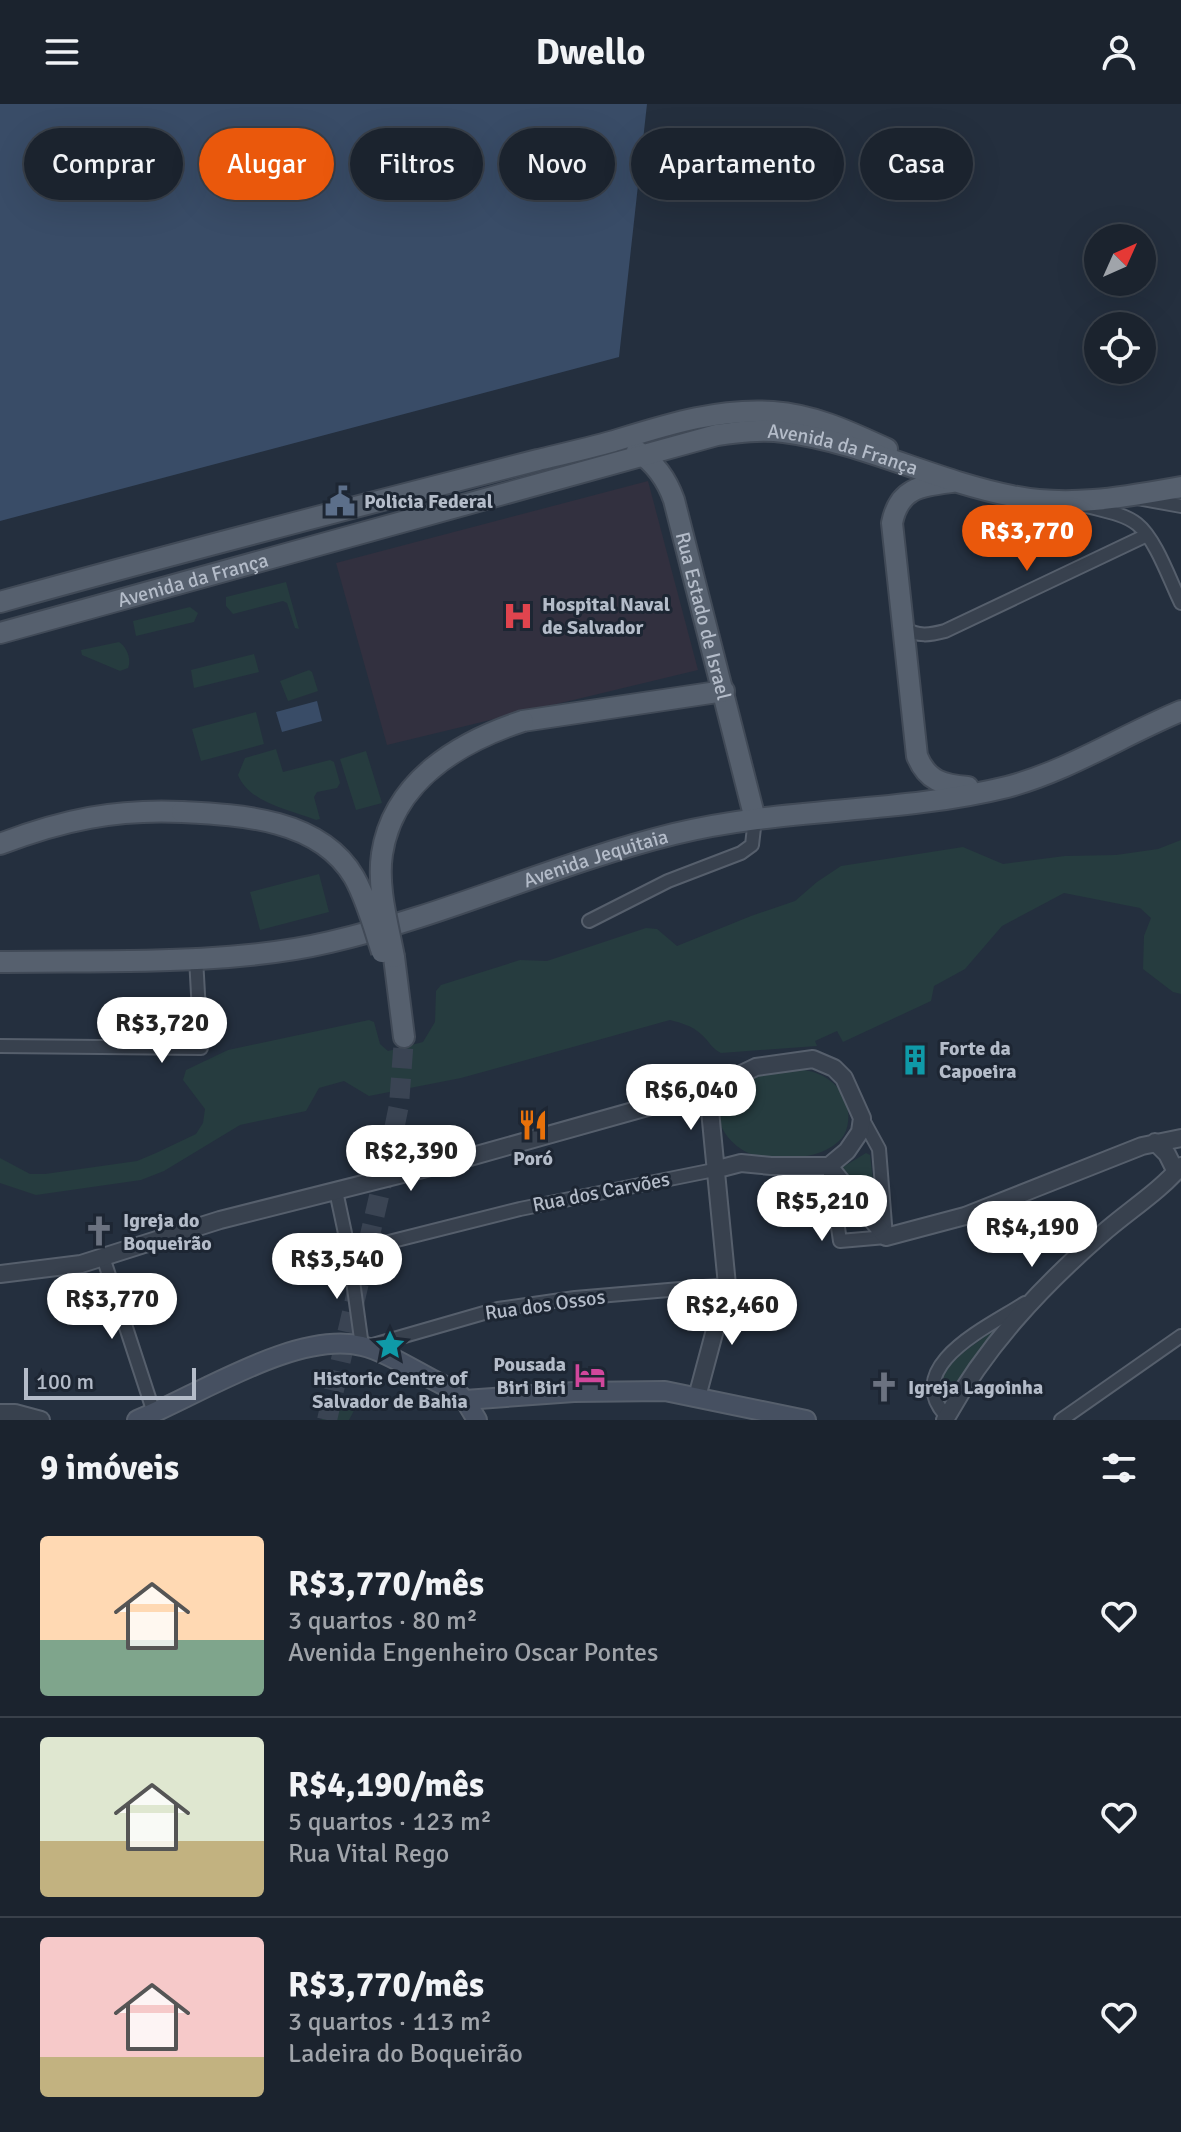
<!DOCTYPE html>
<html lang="pt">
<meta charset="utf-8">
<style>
body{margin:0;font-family:Signika,sans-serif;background:#242b36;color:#f1f3f6;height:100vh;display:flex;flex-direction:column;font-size:30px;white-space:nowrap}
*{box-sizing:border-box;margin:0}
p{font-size:26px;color:#a0a4aa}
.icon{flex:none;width:44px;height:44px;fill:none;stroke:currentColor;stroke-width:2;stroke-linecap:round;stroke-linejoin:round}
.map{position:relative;height:1316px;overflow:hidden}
.side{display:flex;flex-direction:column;background:#1b232e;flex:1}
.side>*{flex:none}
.top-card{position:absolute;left:24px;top:24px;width:1134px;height:72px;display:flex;gap:16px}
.needle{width:52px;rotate:45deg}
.tools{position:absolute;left:1084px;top:120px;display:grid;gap:16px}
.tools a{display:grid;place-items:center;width:72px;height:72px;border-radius:50%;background:#1b232e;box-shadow:0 8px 32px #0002,0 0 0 2px #39404a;font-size:40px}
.scale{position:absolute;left:24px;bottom:20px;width:172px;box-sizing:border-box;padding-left:8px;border:4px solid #b4bcc9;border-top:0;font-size:22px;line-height:28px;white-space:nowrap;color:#b4bcc9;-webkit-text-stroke:6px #1d2633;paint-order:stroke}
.price{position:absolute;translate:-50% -68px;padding:0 18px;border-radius:28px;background:#fff;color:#222;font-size:26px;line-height:52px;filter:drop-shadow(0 2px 4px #0008)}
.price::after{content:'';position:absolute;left:50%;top:48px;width:24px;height:18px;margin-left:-12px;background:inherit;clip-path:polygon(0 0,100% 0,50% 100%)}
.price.active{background:#ea580c;color:#fff}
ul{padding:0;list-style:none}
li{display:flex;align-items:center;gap:24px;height:200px;padding:0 40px}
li+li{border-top:2px solid #39404a}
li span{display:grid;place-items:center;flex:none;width:224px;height:160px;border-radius:8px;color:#555}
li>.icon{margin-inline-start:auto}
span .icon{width:96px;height:96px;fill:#fffc;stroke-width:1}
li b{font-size:34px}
h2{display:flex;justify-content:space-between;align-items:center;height:96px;padding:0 40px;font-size:34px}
.tag{padding:0 28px;border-radius:36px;background:#1b232e;box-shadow:0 8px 32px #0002,0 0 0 2px #39404a;font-size:28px;line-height:72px}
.tag.active{background:#ea580c;color:#fff}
header{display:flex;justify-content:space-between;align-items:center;height:104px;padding:0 40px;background:#1b232e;font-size:36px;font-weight:700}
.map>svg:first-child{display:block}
.medical{fill:#32303f}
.green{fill:#263c3f}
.water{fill:#394c67}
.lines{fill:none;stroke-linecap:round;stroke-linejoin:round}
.primary-tunnel{stroke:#3a4453;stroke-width:20;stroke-dasharray:20 10;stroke-linecap:butt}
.minor-casing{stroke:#565f6c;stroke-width:16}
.tertiary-casing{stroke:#565f6c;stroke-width:20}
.secondary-casing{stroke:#565f6c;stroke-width:22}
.primary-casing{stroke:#414a57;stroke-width:24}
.minor{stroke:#38414e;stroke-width:12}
.tertiary{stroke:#38414e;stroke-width:16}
.secondary{stroke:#465061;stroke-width:18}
.primary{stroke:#56606e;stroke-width:20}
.primary-bridge-casing{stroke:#414a57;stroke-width:24;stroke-linecap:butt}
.primary-bridge{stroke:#56606e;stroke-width:20}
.labels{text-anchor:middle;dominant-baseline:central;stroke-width:6;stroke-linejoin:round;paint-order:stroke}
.street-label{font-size:20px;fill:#b4bcc9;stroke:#1d2633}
.poi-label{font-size:20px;font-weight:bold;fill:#b4bcc9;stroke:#1d2633;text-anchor:start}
</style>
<header><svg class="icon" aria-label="menu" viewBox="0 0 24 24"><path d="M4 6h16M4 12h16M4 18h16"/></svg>Dwello<svg class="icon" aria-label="person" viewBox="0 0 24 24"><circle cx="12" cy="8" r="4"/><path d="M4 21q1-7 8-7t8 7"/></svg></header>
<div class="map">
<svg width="1181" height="1316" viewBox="0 0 1181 1316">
<rect width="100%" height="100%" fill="#242f3e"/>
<path class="medical" d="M648,377L698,566L387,641L336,459Z"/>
<path class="green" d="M286,478L299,525L295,524L287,499L283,497L233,510L226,502V493Z
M190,503L198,509L194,518L136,532L133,517Z
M119,538C126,542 132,555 128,564L120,567L82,551L81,546Z
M254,550L259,568L194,584L191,566Z
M309,566L312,568L318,587L288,597L280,577Z
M256,608L264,640L201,657L192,625Z
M276,645L283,668L330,656L334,658L340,679L337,684L317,688L314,693L320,715L316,716C290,706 249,699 238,671L245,654Z
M366,647L382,699L356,706L340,655Z
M1181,736V890L1173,888L1143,865L1144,832L1151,814L1140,804L1064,789L1002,822L965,865L934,882L931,897L843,938L837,927L815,937L817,942L721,949C712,945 709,937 701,930C692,922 682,919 670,916L461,974L369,992L344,977L319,984L306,1007L240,1021L164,1067L141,1076L36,1091L0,1079V1054L30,1070H45L137,1057L156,1049L196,1030L203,1019L205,1005L183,976L186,966L228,946L369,916L374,918L380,940L388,947L423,938L435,918L436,887L441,881L520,856L547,857L646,824L657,825L677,842L751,812L795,797L817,778L841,762L963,743L1003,760L1065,752L1116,751L1158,745Z
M319,770L329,808L260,826L250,788Z
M796,965C823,967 843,980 848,1007C849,1015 848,1024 844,1031C828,1055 784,1057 758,1052C729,1046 702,1009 732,985C749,971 776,969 796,965Z
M866,1049L870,1051L876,1100L871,1103L842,1067L843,1063Z
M993,1227L946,1302C926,1268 970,1244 993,1227Z
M346,1292L359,1297L349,1316H321Z"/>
<path class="water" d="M0,0H647L619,253L0,417Z
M317,597L322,617L282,628L276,608Z"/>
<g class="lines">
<path class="primary-tunnel" d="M327,1316L390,1045L399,1001L404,933"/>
<g class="minor-casing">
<path id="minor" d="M1137,394L1181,402
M1083,401C1100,406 1123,409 1137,420C1156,435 1170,477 1181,499
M904,524C918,533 930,531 945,527L1147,431
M589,817L668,777L741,749L752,741L755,715
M0,942L201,944L196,854
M829,1063L840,1137L886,1133L879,1045L862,1014
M336,1087L349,1148L362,1242
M349,1148L520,1105L714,1066
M103,1153L154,1309
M366,1243L498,1205L575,1194L727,1181
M947,1313C899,1262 990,1222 1025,1199
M1061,1316L1181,1232"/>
</g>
<g class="tertiary-casing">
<path id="tertiary" d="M1155,1038L1167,1050L1176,1068
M829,1062L886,1133L965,1112L1142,1042L1181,1034
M0,1170L81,1160L220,1116L466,1054L708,986L756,963L813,955L834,964L844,974L862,1014L860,1028L847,1047L829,1062H771L741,1059L714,1066
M697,1293L727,1181L708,986
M0,1309H15L41,1316
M945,1316C985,1243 1040,1184 1102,1130C1128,1107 1159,1088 1181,1062"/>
</g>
<g class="secondary-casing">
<path id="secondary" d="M465,1296L574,1288L665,1287L806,1316
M137,1316C197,1292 297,1226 362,1242C389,1248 427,1275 456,1287L465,1296L477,1316"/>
</g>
<g class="primary-casing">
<g id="primary">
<path id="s1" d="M637,347C655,359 667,376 674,396L755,715"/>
<path d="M952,378C920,382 899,384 892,419L917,652C927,677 943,681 968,683"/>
<path d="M0,498C179,448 358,402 538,356C563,350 589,344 614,337C666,321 718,304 773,308C815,311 850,328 887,345"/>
<path id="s2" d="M0,529L717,331C739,328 761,325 784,328C862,338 935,377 1012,392C1069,404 1125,393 1181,383"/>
<path d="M523,617L724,587"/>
<path d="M0,740C63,716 115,705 182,708"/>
<path d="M394,853L404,933"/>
<path id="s3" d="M0,858C104,856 229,862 330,838C447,811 557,759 674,730C783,703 898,710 1007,683C1068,667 1123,631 1181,607"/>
</g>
</g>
<use href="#minor" class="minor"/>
<use href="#tertiary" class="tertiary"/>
<use href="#secondary" class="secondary"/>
<use href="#primary" class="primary"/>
<g class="primary-bridge-casing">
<path id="primary-bridge" d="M182,708C242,711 320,715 354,773C367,796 374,824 382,848
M394,853C388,820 377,784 382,750C393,677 459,638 523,617"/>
</g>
<use href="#primary-bridge" class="primary-bridge"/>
</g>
<defs>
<g id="civic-bare" transform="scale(2.4)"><path d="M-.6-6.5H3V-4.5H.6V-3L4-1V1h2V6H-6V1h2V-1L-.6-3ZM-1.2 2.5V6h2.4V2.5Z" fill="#5c6f8a" stroke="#1d2633" stroke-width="2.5" paint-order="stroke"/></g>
<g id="hospital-bare" transform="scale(2.4)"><path d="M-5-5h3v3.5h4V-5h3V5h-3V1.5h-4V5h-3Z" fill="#e0444e" stroke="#1d2633" stroke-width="2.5" paint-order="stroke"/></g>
<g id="building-bare" transform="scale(2.4)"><path d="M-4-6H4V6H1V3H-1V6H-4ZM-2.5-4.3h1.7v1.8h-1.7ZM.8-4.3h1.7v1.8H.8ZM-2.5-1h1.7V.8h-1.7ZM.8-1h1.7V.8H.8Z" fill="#0f9aa8" stroke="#1d2633" stroke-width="2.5" paint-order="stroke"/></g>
<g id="restaurant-bare" transform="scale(2.4)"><path d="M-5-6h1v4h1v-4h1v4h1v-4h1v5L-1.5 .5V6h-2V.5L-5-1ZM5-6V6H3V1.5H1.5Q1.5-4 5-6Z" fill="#e8710a" stroke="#1d2633" stroke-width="2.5" paint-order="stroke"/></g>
<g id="church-bare" transform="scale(2.4)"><path d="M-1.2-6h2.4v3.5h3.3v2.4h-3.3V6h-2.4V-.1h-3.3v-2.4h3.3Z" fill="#6b7280" stroke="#1d2633" stroke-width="2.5" paint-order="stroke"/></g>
<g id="sight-bare" transform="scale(2.4)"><path d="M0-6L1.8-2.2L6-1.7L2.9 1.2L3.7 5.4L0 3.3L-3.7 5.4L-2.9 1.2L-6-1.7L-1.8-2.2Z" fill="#0f9aa8" stroke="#1d2633" stroke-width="2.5" paint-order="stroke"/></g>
<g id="hotel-bare" transform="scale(2.4)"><path d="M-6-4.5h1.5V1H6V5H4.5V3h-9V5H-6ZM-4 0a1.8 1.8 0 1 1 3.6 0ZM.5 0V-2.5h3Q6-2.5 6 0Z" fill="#d1479c" stroke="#1d2633" stroke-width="2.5" paint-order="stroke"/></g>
</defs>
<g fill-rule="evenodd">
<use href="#civic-bare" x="340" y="397"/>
<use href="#hospital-bare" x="518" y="512"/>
<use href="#building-bare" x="915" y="956"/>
<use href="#restaurant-bare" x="533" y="1021"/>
<use href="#church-bare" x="99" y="1127"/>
<use href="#sight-bare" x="390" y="1241"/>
<use href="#hotel-bare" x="590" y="1271"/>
<use href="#church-bare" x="884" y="1283"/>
</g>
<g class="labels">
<g class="street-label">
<text stroke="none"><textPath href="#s2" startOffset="872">Avenida da França</textPath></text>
<text stroke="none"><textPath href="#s2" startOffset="200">Avenida da França</textPath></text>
<text stroke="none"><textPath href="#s1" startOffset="182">Rua Estado de Israel</textPath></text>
<text stroke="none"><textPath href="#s3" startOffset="610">Avenida Jequitaia</textPath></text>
<text transform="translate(601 1088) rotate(-11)">Rua dos Carvões</text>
<text transform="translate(545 1201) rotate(-8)">Rua dos Ossos</text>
</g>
<g class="poi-label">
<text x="364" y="397">Policia Federal</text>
<text x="542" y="500">Hospital Naval<tspan x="542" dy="23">de Salvador</tspan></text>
<text x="939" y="944">Forte da<tspan x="939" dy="23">Capoeira</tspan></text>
<text x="533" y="1054" text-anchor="middle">Poró</text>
<text x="123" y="1116">Igreja do<tspan x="123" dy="23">Boqueirão</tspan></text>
<text x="566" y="1260" text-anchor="end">Pousada<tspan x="566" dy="23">Biri Biri</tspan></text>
<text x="390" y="1274" text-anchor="middle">Historic Centre of<tspan x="390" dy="23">Salvador de Bahia</tspan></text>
<text x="908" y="1283">Igreja Lagoinha</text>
</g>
</g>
</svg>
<div class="tools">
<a><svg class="needle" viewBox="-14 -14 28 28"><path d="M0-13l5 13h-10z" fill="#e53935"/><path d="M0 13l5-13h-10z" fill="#a0a4aa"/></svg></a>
<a><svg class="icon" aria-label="locate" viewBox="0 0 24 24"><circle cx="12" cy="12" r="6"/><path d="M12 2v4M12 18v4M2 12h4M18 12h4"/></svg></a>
</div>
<div class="scale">100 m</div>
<b class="price active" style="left:1027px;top:469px">R$3,770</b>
<b class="price" style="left:162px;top:961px">R$3,720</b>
<b class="price" style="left:691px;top:1028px">R$6,040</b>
<b class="price" style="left:411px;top:1089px">R$2,390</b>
<b class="price" style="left:822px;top:1139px">R$5,210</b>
<b class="price" style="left:1032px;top:1165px">R$4,190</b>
<b class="price" style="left:337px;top:1197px">R$3,540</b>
<b class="price" style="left:112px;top:1237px">R$3,770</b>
<b class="price" style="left:732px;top:1243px">R$2,460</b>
<div class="top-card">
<a class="tag">Comprar</a>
<a class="tag active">Alugar</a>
<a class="tag">Filtros</a>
<a class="tag">Novo</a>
<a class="tag">Apartamento</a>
<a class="tag">Casa</a>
</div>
</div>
<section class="side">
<h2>9 imóveis<svg class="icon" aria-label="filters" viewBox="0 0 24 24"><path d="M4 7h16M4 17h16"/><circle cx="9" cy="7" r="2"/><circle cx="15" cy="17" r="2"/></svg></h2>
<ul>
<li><span style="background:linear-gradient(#ffd9b3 65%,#7fa58c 0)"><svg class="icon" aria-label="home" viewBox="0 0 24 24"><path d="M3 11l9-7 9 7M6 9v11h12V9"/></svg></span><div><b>R$3,770/mês</b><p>3 quartos · 80 m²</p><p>Avenida Engenheiro Oscar Pontes</p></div><svg class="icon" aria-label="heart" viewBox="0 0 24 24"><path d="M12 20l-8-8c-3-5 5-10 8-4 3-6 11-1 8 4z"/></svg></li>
<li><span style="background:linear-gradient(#dfe7d0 65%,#c2b280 0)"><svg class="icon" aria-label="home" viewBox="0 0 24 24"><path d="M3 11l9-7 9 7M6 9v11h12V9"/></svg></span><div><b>R$4,190/mês</b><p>5 quartos · 123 m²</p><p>Rua Vital Rego</p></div><svg class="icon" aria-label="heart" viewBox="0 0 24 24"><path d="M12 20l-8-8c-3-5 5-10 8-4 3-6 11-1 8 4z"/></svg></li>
<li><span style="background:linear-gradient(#f6c9c9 75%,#c2b280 0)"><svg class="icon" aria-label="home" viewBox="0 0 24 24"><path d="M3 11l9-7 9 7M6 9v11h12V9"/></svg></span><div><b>R$3,770/mês</b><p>3 quartos · 113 m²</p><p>Ladeira do Boqueirão</p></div><svg class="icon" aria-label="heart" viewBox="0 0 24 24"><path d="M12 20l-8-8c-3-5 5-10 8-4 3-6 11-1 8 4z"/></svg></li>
</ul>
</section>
